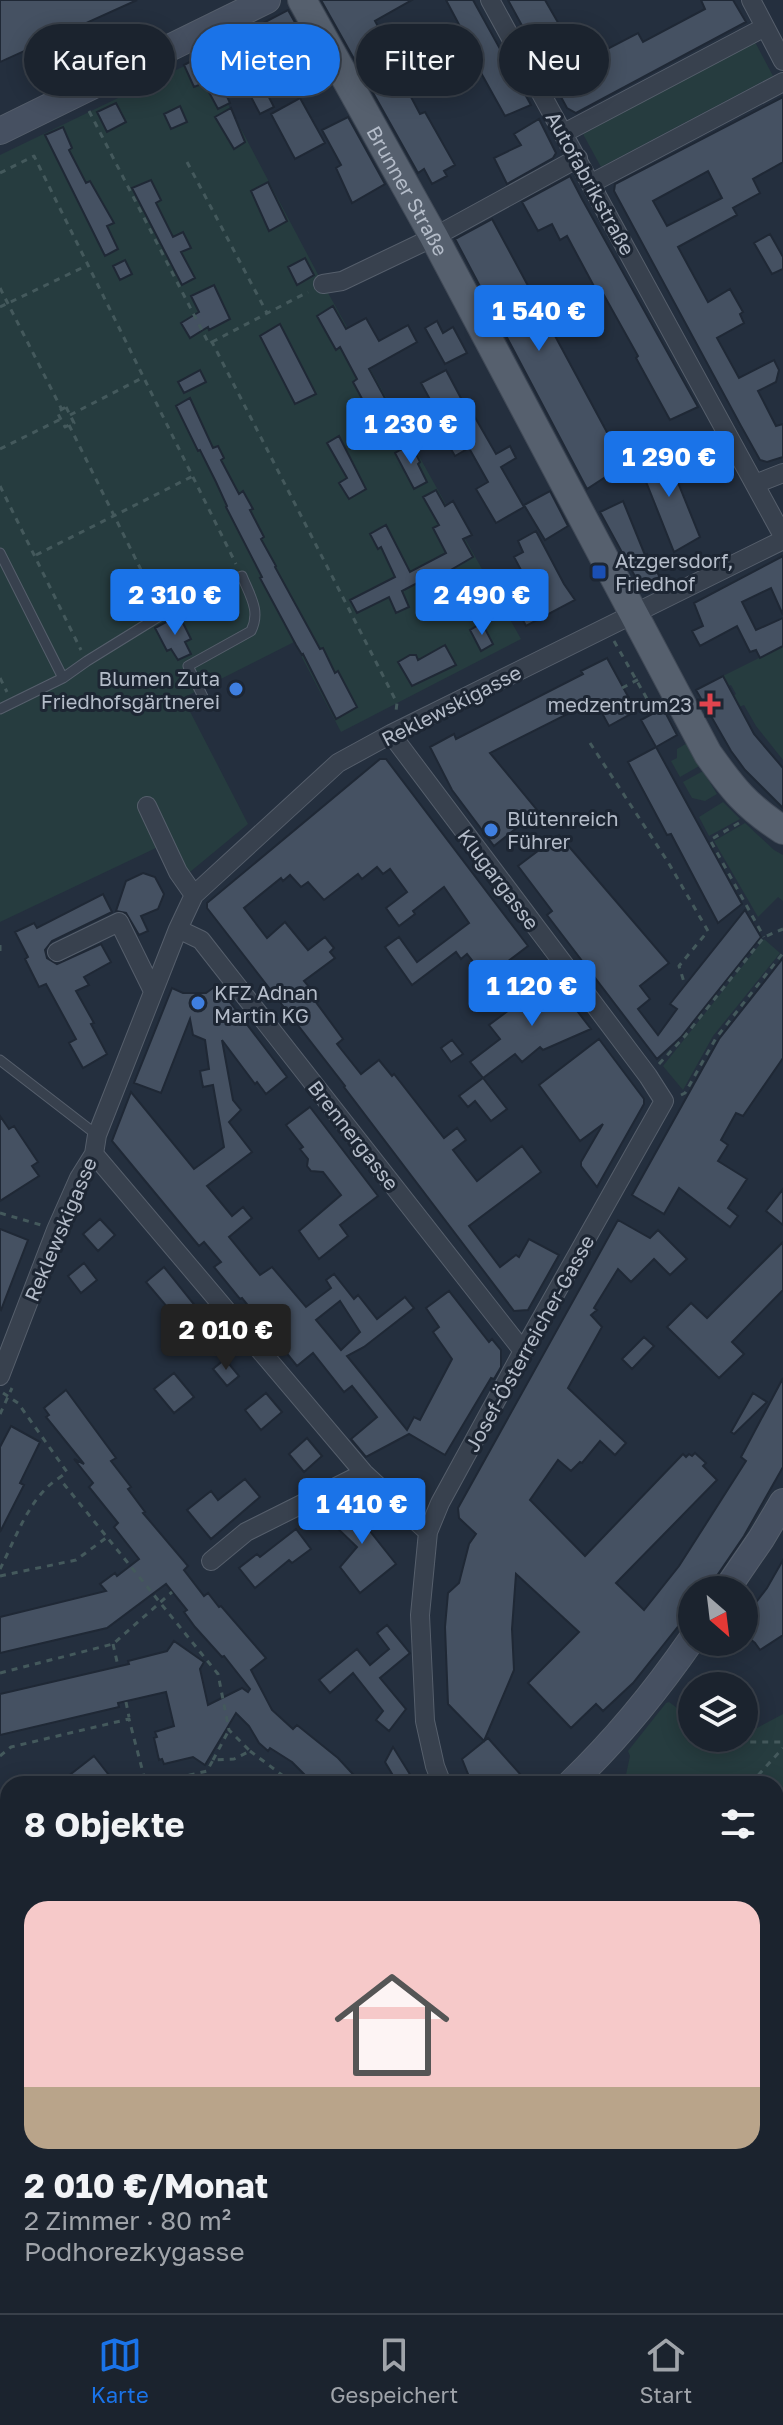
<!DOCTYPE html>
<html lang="de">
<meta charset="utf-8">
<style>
body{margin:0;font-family:"Golos Text",sans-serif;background:#282f3a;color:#f1f3f6;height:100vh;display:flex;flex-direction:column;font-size:30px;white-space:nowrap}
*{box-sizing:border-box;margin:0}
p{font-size:26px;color:#a0a4aa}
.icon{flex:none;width:44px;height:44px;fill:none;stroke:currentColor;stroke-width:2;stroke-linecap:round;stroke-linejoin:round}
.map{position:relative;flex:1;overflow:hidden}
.side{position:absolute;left:0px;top:1776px;width:784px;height:538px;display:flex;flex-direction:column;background:#1b232e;border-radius:24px 24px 0 0;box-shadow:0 4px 20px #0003,0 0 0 2px #39404a}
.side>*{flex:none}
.top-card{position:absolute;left:24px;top:24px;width:736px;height:72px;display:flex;gap:16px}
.needle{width:52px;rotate:152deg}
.fabs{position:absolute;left:678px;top:1576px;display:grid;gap:16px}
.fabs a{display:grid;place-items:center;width:80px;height:80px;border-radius:50%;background:#1b232e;box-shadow:0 4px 20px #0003,0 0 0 2px #39404a;font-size:40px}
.price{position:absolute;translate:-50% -68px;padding:0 18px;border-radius:8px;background:#1a73e8;color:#fff;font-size:26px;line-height:52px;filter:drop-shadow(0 2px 4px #0008)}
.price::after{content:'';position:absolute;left:50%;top:48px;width:24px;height:18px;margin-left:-12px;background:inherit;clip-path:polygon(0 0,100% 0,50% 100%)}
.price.current{background:#222;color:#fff}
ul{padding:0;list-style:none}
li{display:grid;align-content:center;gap:16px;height:424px;padding:0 24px}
li span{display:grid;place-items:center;height:248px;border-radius:24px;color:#555}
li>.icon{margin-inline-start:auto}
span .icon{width:144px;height:144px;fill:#fffc;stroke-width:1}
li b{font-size:34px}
h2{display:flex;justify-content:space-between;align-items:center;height:96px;padding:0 24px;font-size:34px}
.tag{padding:0 28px;border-radius:36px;background:#1b232e;box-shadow:0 4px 20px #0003,0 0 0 2px #39404a;font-size:28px;line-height:72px}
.tag.current{background:#1a73e8;color:#fff}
.tab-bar{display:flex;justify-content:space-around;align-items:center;height:112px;border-top:2px solid #39404a;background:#1b232e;font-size:22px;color:#a0a4aa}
.tab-bar a{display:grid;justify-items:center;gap:4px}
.tab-bar .current{color:#1a73e8}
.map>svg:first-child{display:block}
.green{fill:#263c3f}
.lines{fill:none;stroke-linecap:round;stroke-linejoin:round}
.stream{stroke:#394c67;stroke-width:5}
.building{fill:#455162;stroke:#1f2835;stroke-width:2;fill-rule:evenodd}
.lane-casing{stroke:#565f6c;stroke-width:11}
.street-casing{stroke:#565f6c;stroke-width:20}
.secondary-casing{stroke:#565f6c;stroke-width:28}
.primary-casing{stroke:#414a57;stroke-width:30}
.path{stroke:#44595c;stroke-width:3;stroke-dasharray:6 6;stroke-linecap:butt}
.lane{stroke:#38414e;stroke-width:9}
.street{stroke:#38414e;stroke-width:18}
.secondary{stroke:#465061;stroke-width:26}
.primary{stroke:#56606e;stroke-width:28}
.transit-dot{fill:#1a4fb4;stroke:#1d2633;stroke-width:3}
.shop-dot{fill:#3f7fe0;stroke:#1d2633;stroke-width:3}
.health-dot{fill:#e0444e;stroke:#1d2633;stroke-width:3}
.labels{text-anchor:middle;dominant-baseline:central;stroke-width:6;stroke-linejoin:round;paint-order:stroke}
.street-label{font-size:20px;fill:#b4bcc9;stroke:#1d2633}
.poi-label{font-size:20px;fill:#b4bcc9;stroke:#1d2633;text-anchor:start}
</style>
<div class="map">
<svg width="783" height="2313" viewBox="0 0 783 2313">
<rect width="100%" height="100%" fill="#242f3e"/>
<path class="green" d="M755,42L773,76L601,167L583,134Z
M203,57L323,284L521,639L341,732L294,642L183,698L248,824L179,881L158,847L0,922V155Z
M783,646V760L756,726L744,705L739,707L733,696L736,694L731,685L728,686L723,676Z
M689,742L701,765L680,777L671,761L677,758V749Z
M703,771L717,794L705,801L692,798L683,782Z
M723,802L740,819L709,836L699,817Z
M745,823L774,850L783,855V901L778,897L758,917L714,841Z
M764,939L780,953L713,1036L683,1090L663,1066Z
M669,1702L692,1719V1738H744V1735L783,1714V1792L776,1799V1784H624L630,1756L628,1751L666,1703Z
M0,2095L8,2105V2164L0,2171Z
M783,2177V2313H676V2306H776V2178Z
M0,2179L8,2188V2241L0,2248Z
M544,2306H628V2313H544Z"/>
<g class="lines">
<path class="stream" d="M776,1802L783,1796
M632,2313V2306"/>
</g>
<path class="building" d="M0,0H137L0,62Z
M321,0H412L375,21L399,65L414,57L422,71L403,82L420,114L425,112L455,165L444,171L447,176L432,184L424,169L418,173Z
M446,0H473L531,105L505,116L475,62L471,64L455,34L462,30Z
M508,0H545L564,33L581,24L596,55L638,33L643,42L705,9L701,0H733L746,22L576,113L567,108Z
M288,10L329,83L308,94L291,63L260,80L274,107L260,114L238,72L220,81L230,103L218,109L204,83L194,87L184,65Z
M783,97V162L753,179L760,193L733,208L737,215L678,247L708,302L730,289L743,312L740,314L744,323L717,338L739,378L774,360L779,370L776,382L758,391L776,426L783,424V457L767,462L760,460L741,426L614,191L615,184ZM708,171L722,198L667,226L653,201Z
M300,98L325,143L295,159L271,114Z
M116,103L126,122L107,132L97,112Z
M180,106L187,122L171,129L164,114Z
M231,108L245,142L234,149L215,117Z
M348,117L385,184L352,203L336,168L341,165L322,130Z
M539,119L556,153L553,158L507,184L494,158L521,145L514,134Z
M63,127L72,148L69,150L86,183L90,181L114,223L107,226L118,249L105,256L45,135Z
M570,176L582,199L698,407L670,420L636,358L638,356L600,288L596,290L567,236L560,240L552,224L538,231L522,202Z
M151,180L161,200L156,203L173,237L183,232L191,248L181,252L195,278L182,285L132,188Z
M268,182L287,221L269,231L251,191Z
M492,219L616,449L613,472L587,489L455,239Z
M770,234L783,257V269L772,274L754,243Z
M305,258L314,275L297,285L288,267Z
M125,260L132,274L120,280L113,266Z
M214,285L230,319L209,330L208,327L190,338L181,323L199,312L191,296Z
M333,306L346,329L366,318L379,341L408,325L417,342L369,369L393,413L375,423L353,382L357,379L340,347L336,350L317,316Z
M437,321L443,333L453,327L467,353L445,364L425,328Z
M280,324L316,394L295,404L260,336Z
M200,370L206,382L184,393L178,382Z
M446,370L463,402L465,400L496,454L510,446L516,458L501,467L524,507L496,523L476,489L488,482L469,448L455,456L433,419L439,416L421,383Z
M190,398L213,448L218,446L224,458L221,460L239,494L243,491L253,509L250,510L264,537L261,539L276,566L275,567L320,649L323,648L335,673L338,671L357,707L336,719L303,654L302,655L296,645L260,578L262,577L226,507L227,506L216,482L200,450L198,451L176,406Z
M339,436L366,489L349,499L339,483L347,478L327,443Z
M411,444L420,462L418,464L427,482L414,489L395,453Z
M664,448L700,537L674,552L637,459Z
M436,490L445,506L453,501L472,535L463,539L473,557L442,575L440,571L402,591L409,607L396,613L389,597L357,613L350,600L395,577L381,547L378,549L370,534L386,525L410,572L446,553L433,528L439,525L423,497Z
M550,491L568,526L545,540L524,505Z
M623,501L645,555L647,554L662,581L643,591L600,512Z
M536,531L564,584L575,600L526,626L508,592L527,581L514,557L523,552L518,541Z
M783,556V615L771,588L742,602L756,630L783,618V646L760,658L756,650L750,652L737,626L700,646L692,631L703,626L694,603Z
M179,615L191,639L185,642L191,654L178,660L171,649L167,651L155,628Z
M482,623L493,644L481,651L470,630Z
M445,645L456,665L412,686L398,662L410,655H416L418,660Z
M607,658L636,711L609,726L595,700L490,753L538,811L494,846L452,790L430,747L454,734L456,739L583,674L581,671Z
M723,676L754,734L783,768V808L745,770L731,751L696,690Z
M663,708L677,735L656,747L641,720Z
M656,747L742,904L718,923L671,834L667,835L628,762Z
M380,759H386L528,946L486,978L467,954L461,959L456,952L412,985L385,947L399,937L417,962L469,923L444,887L413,911L415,914L399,926L386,908L407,892L390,869L383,874L377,867L362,879L358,874L324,900L308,882L301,887L290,875L283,881L281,878L244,908L267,938L285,922L308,950L325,937L334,948L330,952L335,958L304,981L310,988L307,990L343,1039L337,1044L361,1074L379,1060L392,1076L394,1074L444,1138L457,1128L466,1140L453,1150L477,1181L522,1146L541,1172L469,1226L500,1267L516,1255L519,1257L529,1239L559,1255L528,1310L514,1311L344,1087L345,1086L207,908V903Z
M559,835L669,963L640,986L650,999L638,1009L658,1035L677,1009L670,1004L745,910L761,937L681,1037L657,1059L547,915L552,911L518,866Z
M143,873L155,877L164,894L158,909L141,916L148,931L139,935L126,913L116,911L126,881Z
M103,894L112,912L52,941L45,950L47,958L57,964L101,944L111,962L84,977L89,985L76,991L94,1023L91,1024L107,1054L83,1068L69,1043L76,1039L46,984L39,987L25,959L28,957L15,932L34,923L37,928Z
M783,958V1058L743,1116L736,1113L721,1140L728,1145L718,1161L747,1179L728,1208L738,1216L730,1227L679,1188L664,1214L632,1195L719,1039Z
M552,978L591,1029L543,1050L540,1047L522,1062L515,1054L483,1078L470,1062L500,1039L489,1025Z
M217,985L287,1077L266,1094L257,1082L255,1084L222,1040L233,1100L241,1110L229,1122L252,1152L207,1186L232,1216L243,1207L252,1218L229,1237L260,1275L272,1267L306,1307L331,1288L326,1280L334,1274L354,1299L358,1295L377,1319L405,1297L414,1308L364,1347L347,1356L407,1430L414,1417L420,1420L452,1359L433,1332L439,1327L426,1308L449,1291L489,1342L492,1339L501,1350V1367L494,1379L491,1378L445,1455L409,1434L366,1457L351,1439L377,1417L352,1386L344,1392L313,1353L297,1366L242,1298L240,1299L214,1267L221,1262L204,1242L199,1246L112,1141L131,1092L194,1169L224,1147L213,1085L203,1087L200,1071L209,1069L205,1040L193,1035L190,1019L161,1093L134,1083L172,988L183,993H206ZM340,1301L360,1332L341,1350L316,1320Z
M599,1039L644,1099V1104L597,1187L581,1166V1162L603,1124L580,1141L539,1085Z
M452,1040L463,1054L451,1062L441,1048Z
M483,1078L507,1109L491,1121L475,1101L468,1107L459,1096Z
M310,1107L378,1196L340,1225L348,1236L319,1259L299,1231L341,1195L323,1172L311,1171L307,1166L308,1159L300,1149L303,1147L286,1125Z
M0,1116L9,1129L14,1126L38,1162L32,1166L39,1176L0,1201Z
M783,1189V1225L766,1211Z
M100,1219L115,1235L98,1251L83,1234Z
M618,1220L650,1238L658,1230L687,1259L670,1275L654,1259L631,1282L618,1269L594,1308L597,1310L591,1315L602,1327L568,1388L626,1443L615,1455L600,1441L582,1463L580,1462L571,1471L558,1460L530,1500L585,1556L683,1454L686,1457L689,1454L692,1456L695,1453L706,1463L703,1466L717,1480L616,1583L644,1610L679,1566L746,1461L741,1457L783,1378V1467L744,1536L712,1583L707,1590H692V1609L633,1683L603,1711L596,1704L571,1728L528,1683L579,1632L516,1574L512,1629L514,1670L484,1741L448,1704L445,1627L448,1593L459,1583L469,1544L476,1534L459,1518L458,1508Z
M0,1229L28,1240L1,1310L0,1309Z
M783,1242V1290L732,1342L744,1354L719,1378L667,1327L691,1303L707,1318Z
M84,1263L97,1280L81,1293L68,1276Z
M164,1267L213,1328L192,1346L169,1319L174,1315L146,1282Z
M644,1337L654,1346L632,1369L622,1359Z
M225,1359L239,1376L227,1386L213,1369Z
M174,1373L194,1397L174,1413L154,1389Z
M66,1390L116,1458L111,1461L131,1487L128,1489L145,1512L143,1513L188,1566L184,1570L204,1596L208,1593L219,1607L221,1606L266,1658L251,1670L272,1710L293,1729L297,1725L338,1758L362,1784H314L292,1762L270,1748L268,1751L259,1743L249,1726L236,1713L205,1765L193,1757L164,1764L162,1759L159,1760L154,1738L157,1737L155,1732L174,1726L166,1692L118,1703L119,1707L0,1735V1694L129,1664L128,1661L167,1651L174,1641L204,1662L200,1669L208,1705L242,1688L248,1692L250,1689L224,1656L222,1657L195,1627L184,1612L187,1610L166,1584L107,1628L0,1653V1617L106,1591L100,1584L115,1573L117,1576L139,1559L114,1527L118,1523L89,1487L93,1483L74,1459L84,1464L46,1417L49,1415L44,1408Z
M266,1393L282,1412L261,1430L245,1410Z
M753,1393L767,1402L734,1434L731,1432Z
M11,1426L40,1442L20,1483L24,1485L0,1532V1447Z
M307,1438L322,1456L304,1472L289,1454Z
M245,1479L260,1497L211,1539L187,1510L211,1491L218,1500Z
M357,1495L378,1514L366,1526L396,1564L360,1593L340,1567L357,1547L332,1523Z
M296,1529L311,1549L292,1563L289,1560L255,1588L239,1568L257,1554L260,1557Z
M783,1560V1635L760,1650L755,1643L744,1634V1618L767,1588Z
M387,1625L410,1653L380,1678L406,1709L389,1731L376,1720L383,1711L353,1673L330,1693L319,1680L357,1649L370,1665L389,1649L377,1633Z
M488,1738L529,1784H472L462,1759Z
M393,1747L416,1784H398L385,1762Z
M94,1756L116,1784H58Z"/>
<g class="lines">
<g class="lane-casing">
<path id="lane" d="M0,553L63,678
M0,709L63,678L87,661L163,614L242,576C250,596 261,611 251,631L188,666L204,699
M0,1060L97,1135"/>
</g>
<g class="street-casing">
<path id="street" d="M490,0L783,536
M751,0L783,61
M564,133L765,27
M592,183L783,82
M323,284L342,281L434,237L578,158
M755,484L783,473
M391,734L648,1076L664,1101L523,1351L440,1503L428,1532L420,1615L425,1721L435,1766L442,1784
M147,806L178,872L194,895
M178,929L201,940L523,1351
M57,952L119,922L153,991
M94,1154L364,1473L428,1532
M0,1376L56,1230L79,1178L94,1154L97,1135L178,929L194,895L338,763L391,734L783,540
M211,1561L246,1532L364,1473
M0,1905L8,1915
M532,2306L533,2313"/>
</g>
<g class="secondary-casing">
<path id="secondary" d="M0,131L267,0
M726,1590L761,1539L783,1502
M570,1784C616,1740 656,1691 692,1639
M0,2275L8,2268"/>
</g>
<g class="primary-casing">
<g id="primary">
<path id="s1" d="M302,0L434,237L708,754C733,789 746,806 783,830"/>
</g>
</g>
<path class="path" d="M89,111L209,344L212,342L397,703L396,711
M187,162L267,313
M0,173L34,156L236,564
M0,288L62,410
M0,307L88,265
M212,342L308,292
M66,407L74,423L65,427L57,412Z
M70,415L144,377
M69,425L158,604
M0,449L61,419
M0,486L81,650
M36,555L193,476
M614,641L650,704
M0,678L7,692
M622,688L643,677
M590,743L668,862L708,931L679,966L684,982
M739,823L710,840L764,937
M0,945V952
M659,1064L685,1036L764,937L783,929
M681,1095L685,1093L716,1038L783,953
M0,1213L41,1225
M3,1393L18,1403L67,1472L59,1478L218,1674L229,1730L250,1751L234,1759L213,1760L207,1771L152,1784
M0,1414L12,1388
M0,1569C16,1538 29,1497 59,1478
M0,1576L76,1560L106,1538
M113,1644L118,1666
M0,1673L113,1644L172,1592
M126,1702L129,1717
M739,1738L749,1742H783
M250,1751L294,1784
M0,1756L11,1747L129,1719L146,1784
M213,1760L229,1730
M276,1784L279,1773
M750,1784L783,1748
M776,1816L783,1809
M0,1858L8,1868
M776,1859L783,1852
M776,2282L783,2279
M125,2306L131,2313
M286,2306L295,2313
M398,2306L405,2313
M441,2306L451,2313
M742,2306L749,2313
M222,2313L227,2306
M369,2313L374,2306
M595,2313L597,2306
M640,2313L641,2306
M670,2313L672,2306"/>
<use href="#lane" class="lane"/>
<use href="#street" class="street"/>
<use href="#secondary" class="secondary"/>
<use href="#primary" class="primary"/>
</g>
<rect class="transit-dot" x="591" y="564" width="16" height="16" rx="4"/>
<g class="shop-dot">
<circle cx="236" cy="689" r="8"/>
<circle cx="491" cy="830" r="8"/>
<circle cx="198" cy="1003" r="8"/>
</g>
<path class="health-dot" d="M706 692h8v8h8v8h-8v8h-8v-8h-8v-8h8z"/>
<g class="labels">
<g class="street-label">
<text transform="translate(591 183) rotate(61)">Autofabrikstraße</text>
<text stroke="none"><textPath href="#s1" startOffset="218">Brunner Straße</textPath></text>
<text transform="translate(451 705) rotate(-27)">Reklewskigasse</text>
<text transform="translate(499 879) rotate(53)">Klugargasse</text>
<text transform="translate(354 1135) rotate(52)">Brennergasse</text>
<text transform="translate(60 1229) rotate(-67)">Reklewskigasse</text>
<text transform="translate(529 1343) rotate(-61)">Josef-Österreicher-Gasse</text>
</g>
<g class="poi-label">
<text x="615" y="560">Atzgersdorf,<tspan x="615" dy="23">Friedhof</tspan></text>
<text x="220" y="678" text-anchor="end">Blumen Zuta<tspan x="220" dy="23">Friedhofsgärtnerei</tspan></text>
<text x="692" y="704" text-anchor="end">medzentrum23</text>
<text x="507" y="818">Blütenreich<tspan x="507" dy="23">Führer</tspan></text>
<text x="214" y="992">KFZ Adnan<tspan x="214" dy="23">Martin KG</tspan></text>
</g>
</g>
</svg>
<div class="fabs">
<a><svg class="needle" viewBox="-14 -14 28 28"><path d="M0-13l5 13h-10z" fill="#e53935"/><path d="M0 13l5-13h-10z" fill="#a0a4aa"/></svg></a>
<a><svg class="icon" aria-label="layers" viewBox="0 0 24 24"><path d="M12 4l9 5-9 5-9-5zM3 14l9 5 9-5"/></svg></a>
</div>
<b class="price" style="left:539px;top:353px">1 540 €</b>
<b class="price" style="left:411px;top:466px">1 230 €</b>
<b class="price" style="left:669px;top:499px">1 290 €</b>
<b class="price" style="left:175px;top:637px">2 310 €</b>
<b class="price" style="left:482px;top:637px">2 490 €</b>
<b class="price" style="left:532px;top:1028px">1 120 €</b>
<b class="price current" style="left:226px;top:1372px">2 010 €</b>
<b class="price" style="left:362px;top:1546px">1 410 €</b>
<div class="top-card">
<a class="tag">Kaufen</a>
<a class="tag current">Mieten</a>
<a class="tag">Filter</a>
<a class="tag">Neu</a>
</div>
<section class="side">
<h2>8 Objekte<svg class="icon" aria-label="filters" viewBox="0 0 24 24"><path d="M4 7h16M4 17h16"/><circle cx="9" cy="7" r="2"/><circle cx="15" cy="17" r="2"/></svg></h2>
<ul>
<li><span style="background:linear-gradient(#f6c9c9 75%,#b9a48a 0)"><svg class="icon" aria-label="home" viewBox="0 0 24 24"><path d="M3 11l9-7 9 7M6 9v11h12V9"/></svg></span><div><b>2 010 €/Monat</b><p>2 Zimmer · 80 m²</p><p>Podhorezkygasse</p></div></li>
</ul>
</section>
</div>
<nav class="tab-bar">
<a class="current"><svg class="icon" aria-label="map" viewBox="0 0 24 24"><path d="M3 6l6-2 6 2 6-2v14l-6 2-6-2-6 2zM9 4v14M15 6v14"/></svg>Karte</a>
<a><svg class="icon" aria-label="saved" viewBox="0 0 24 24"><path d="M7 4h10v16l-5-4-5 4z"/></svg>Gespeichert</a>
<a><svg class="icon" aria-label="home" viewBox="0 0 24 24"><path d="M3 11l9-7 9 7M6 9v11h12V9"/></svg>Start</a>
</nav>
